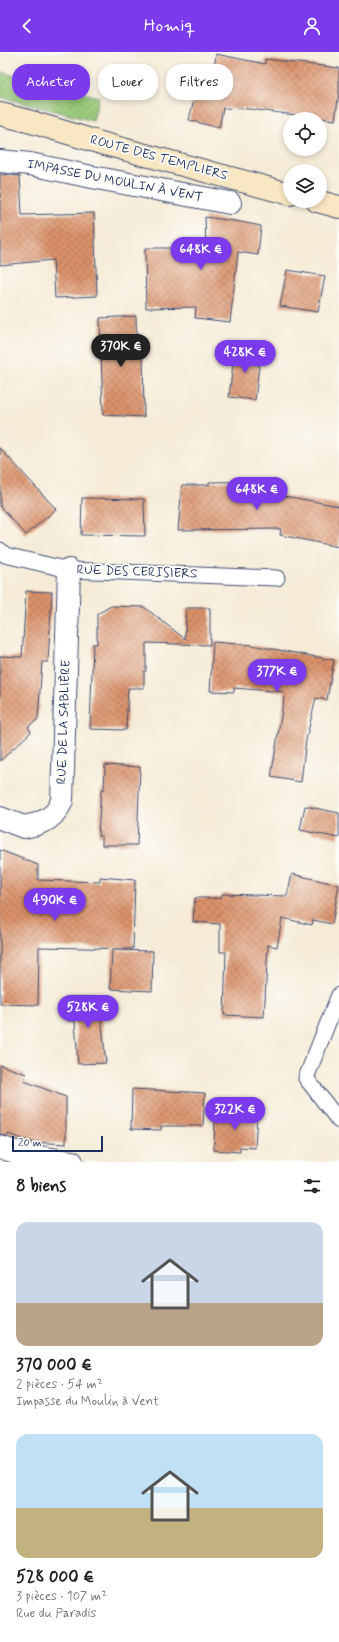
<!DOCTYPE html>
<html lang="fr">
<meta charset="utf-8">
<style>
body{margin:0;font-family:Mynerve,sans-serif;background:#f2f2f2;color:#222;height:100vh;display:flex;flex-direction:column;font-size:15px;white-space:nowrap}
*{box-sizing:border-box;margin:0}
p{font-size:13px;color:#767676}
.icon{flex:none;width:22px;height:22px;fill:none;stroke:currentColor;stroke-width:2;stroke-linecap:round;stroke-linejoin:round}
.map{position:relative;height:1110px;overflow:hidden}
.details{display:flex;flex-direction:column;background:#fff;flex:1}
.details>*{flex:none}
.banner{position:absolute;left:12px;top:12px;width:315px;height:36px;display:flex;gap:8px}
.fabs{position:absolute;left:283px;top:60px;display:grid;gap:8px}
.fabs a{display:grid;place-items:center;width:44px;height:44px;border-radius:50%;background:#fff;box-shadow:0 2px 6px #0003;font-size:20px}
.scale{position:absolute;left:12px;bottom:10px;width:91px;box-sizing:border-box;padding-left:4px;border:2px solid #1b2f5e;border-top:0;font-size:11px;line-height:14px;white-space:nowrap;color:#1b2f5e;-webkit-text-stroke:3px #fdfcf7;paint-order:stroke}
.price{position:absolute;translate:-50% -34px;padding:0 9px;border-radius:14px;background:#7c3aed;color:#fff;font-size:13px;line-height:26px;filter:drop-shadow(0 1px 2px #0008)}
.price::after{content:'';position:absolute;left:50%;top:24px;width:12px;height:9px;margin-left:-6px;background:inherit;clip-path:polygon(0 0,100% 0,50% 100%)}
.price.current{background:#222;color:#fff}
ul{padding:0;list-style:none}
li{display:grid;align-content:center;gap:8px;height:212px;padding:0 16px}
li span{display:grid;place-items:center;height:124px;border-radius:12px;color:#555}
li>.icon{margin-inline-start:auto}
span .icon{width:72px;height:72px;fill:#fffc;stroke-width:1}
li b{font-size:17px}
h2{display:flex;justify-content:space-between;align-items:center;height:48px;padding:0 16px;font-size:17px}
.chip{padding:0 14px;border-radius:16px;background:#fff;box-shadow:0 2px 6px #0003;font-size:14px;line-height:36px}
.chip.current{background:#7c3aed;color:#fff}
header{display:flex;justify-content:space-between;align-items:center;height:52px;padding:0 16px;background:#7c3aed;color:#fff;font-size:18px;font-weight:600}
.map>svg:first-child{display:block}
.grass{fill:url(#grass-dots);stroke:#587a6a}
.building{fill:url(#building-cross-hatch)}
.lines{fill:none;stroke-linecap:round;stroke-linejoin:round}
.service-casing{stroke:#3c4b70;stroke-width:17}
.minor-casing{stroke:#3c4b70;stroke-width:24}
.secondary-casing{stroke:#3c4b70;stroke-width:24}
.service{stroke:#fff;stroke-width:15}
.minor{stroke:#fff;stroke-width:22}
.secondary{stroke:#f9e7c3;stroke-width:22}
.labels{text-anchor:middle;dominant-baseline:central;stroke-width:3.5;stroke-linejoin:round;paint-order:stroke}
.street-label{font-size:13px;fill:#1b2f5e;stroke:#fdfcf7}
</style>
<header><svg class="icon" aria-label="back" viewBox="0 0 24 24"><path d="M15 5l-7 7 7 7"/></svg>Homiq<svg class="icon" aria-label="person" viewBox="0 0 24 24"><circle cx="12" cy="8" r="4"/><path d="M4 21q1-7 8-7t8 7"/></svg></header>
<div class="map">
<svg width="339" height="1110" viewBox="0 0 339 1110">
<defs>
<pattern id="grass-dots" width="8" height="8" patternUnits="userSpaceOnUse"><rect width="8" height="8" fill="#95c675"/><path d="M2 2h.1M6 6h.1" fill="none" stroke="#79a163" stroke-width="1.8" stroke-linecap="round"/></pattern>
<pattern id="building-cross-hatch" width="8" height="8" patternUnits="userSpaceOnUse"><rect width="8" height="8" fill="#db926a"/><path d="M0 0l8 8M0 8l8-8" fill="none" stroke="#b1785a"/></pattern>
</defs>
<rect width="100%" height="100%" fill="#fdfcf7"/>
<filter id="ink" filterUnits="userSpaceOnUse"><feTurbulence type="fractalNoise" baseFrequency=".025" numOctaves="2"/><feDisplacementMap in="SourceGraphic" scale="8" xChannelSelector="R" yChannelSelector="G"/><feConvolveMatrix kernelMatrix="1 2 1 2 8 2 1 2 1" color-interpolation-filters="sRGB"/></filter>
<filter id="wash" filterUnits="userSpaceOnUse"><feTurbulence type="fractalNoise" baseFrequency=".012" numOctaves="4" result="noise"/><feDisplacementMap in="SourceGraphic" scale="16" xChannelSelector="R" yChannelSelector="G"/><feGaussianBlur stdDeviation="0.9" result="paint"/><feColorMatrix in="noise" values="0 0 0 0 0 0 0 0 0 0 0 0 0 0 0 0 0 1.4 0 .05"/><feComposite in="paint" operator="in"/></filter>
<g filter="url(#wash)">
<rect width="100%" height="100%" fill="#f5ebd7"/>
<path class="grass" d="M0,20L99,45L93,69L0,45Z"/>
<g id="blocks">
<path class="building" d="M216,2L265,12V7L339,16V40L335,68L249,57L223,56L219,76L189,68L195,43L210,47Z
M0,122L20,124L22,163L94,161L97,244L55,246L53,208L0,213Z
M205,165L241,170L261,174L258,203L238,200L230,270L195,266L196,255L146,256L145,196H206Z
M287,218L325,224L318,260L280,254Z
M136,264L137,302H143L144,365L103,363L100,266Z
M235,295L261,298L255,348L229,345Z
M0,396L56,457L26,483L0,454Z
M272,429V434H280L279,443L339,454V495L280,483L281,477L178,478L182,433H209V430Z
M82,446L144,447L145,484L81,483Z
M26,539L52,540L48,610H42L38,667L28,675L31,680L0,709V604L22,605Z
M111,554L144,555L185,587L186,556H210V593L146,591V619H144V636H128L126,678L90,677L93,592H97V562Z
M213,590L251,593L334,608L327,648L316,646L306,688L301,730L271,725L285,640L234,636V640L210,639Z
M105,713L140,715L137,793H102V784H98L101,737L104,738Z
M305,754L339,761V786L300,778Z
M0,798L38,813V828L100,830V825L135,828L133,897L39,895L38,953L0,952Z
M292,822L339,833L332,872L313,868L312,873L282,866L277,895L268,893L264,965L224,963L226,900H220V872L193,870L195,846H221L222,842L287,844Z
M112,898L153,899L152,939L110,937Z
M68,945H99L106,1011L78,1012L75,969H68Z
M0,1013L26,1022L24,1029L66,1045V1092L31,1090L8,1082L7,1084L0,1083Z
M132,1037L205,1041L203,1074H161V1078L131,1077Z
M215,1059L257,1061L255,1096L240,1095V1100L214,1098Z"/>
</g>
</g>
<g filter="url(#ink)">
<use href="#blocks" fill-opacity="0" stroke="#3c4b70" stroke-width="1"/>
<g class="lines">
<g class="service-casing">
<path id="service" d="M0,498L5,503L69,518L277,526
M339,943L306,1026L339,1069"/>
</g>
<g class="minor-casing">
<path id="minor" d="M0,109L30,112L92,125L230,151
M0,766L24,775L37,772L48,767L56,760L62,749L69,518
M0,1095L21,1102L72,1110"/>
</g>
<g class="secondary-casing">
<path id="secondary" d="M0,62L28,69L101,91L290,142
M317,149L339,155"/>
</g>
<use href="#service" class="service"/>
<use href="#minor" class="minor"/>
<use href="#secondary" class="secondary"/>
</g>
</g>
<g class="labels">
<g class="street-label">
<text transform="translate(159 106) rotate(15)">ROUTE DES TEMPLIERS</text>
<text transform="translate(115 129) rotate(11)">IMPASSE DU MOULIN À VENT</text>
<text transform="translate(137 520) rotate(2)">RUE DES CERISIERS</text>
<text transform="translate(64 670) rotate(-88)">RUE DE LA SABLIÈRE</text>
</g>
</g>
</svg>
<div class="fabs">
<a><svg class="icon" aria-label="locate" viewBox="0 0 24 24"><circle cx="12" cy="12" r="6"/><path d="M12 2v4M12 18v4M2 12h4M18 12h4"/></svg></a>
<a><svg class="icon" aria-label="layers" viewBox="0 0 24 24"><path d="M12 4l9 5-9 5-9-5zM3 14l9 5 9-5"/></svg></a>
</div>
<div class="scale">20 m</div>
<b class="price" style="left:201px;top:219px">648K €</b>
<b class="price current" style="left:121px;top:316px">370K €</b>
<b class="price" style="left:245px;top:322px">428K €</b>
<b class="price" style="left:257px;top:459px">648K €</b>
<b class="price" style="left:277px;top:641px">377K €</b>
<b class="price" style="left:55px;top:870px">490K €</b>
<b class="price" style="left:88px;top:977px">528K €</b>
<b class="price" style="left:235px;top:1079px">322K €</b>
<div class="banner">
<a class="chip current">Acheter</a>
<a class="chip">Louer</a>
<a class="chip">Filtres</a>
</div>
</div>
<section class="details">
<h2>8 biens<svg class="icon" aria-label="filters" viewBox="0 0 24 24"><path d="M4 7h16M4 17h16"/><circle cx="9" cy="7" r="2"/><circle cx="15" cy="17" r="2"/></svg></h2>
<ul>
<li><span style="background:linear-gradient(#c9d6e8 65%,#b9a48a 0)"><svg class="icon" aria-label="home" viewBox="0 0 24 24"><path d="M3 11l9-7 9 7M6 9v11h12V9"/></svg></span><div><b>370 000 €</b><p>2 pièces · 54 m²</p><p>Impasse du Moulin à Vent</p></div></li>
<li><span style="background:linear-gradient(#bfe0f5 60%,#c2b280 0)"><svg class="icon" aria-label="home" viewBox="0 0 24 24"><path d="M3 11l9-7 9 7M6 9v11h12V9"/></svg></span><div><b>528 000 €</b><p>3 pièces · 107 m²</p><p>Rue du Paradis</p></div></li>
</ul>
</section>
